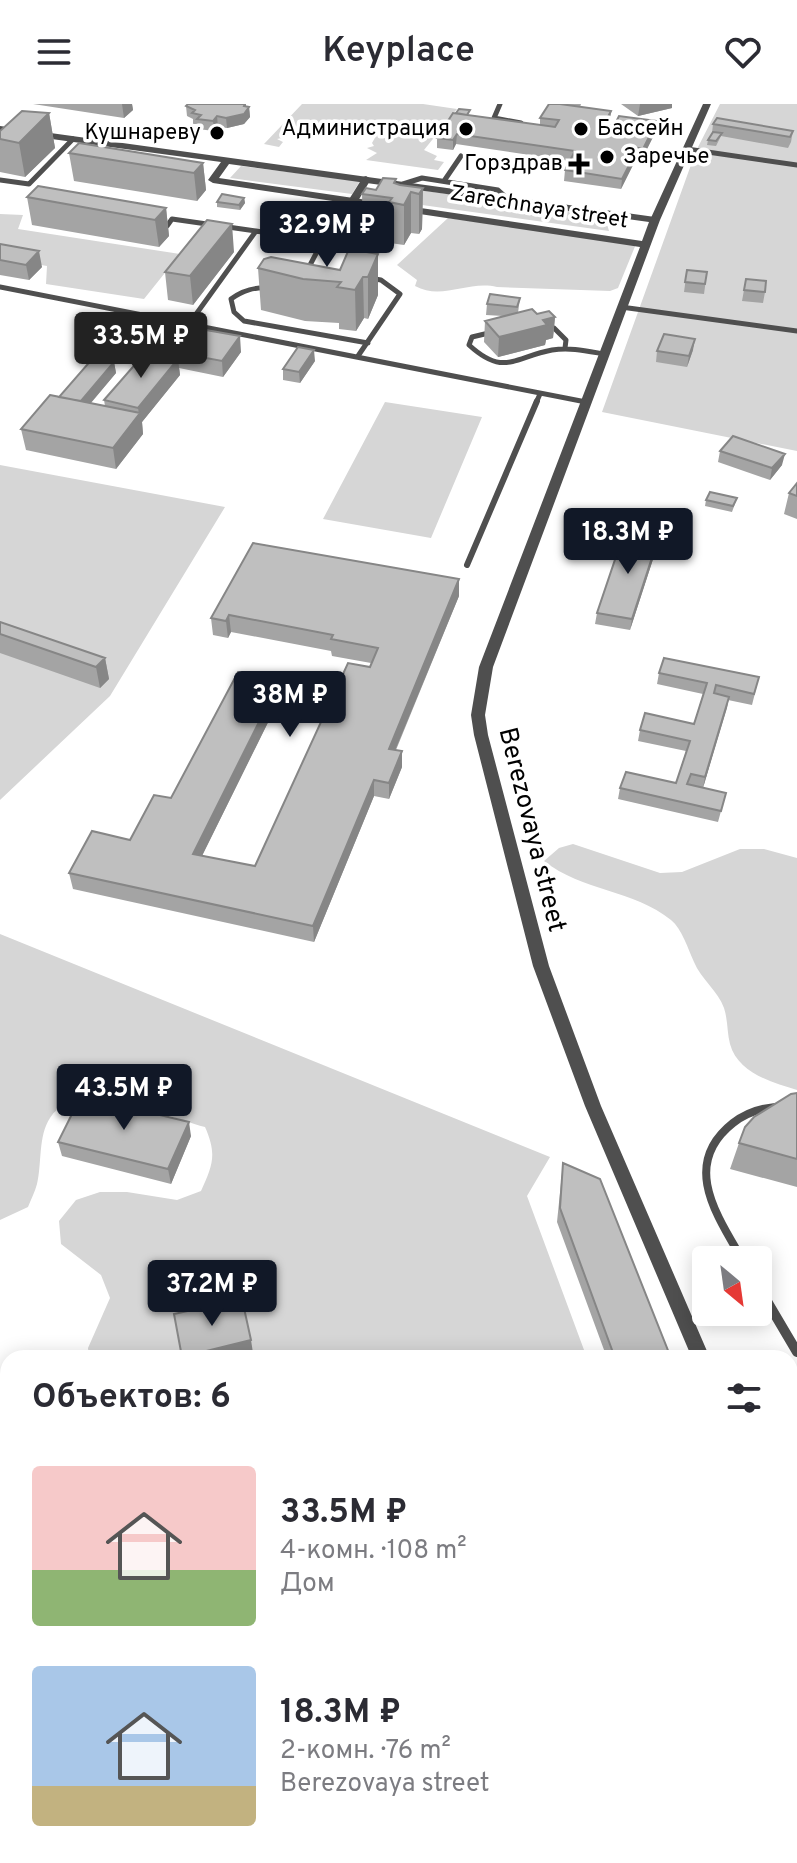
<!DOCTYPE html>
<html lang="ru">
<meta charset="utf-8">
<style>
body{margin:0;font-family:Overpass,sans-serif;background:#f2f2f3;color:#2b2b33;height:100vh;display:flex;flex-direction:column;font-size:30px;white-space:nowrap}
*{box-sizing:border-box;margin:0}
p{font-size:26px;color:#7c7c81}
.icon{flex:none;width:44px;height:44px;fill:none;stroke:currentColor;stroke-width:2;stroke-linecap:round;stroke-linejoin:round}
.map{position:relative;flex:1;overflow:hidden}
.panel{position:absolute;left:0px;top:1246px;width:798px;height:514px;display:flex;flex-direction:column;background:#fff;border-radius:24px 24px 0 0;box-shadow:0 4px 20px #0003}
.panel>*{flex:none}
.needle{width:52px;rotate:151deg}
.tools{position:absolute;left:692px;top:1142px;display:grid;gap:16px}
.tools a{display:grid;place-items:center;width:80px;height:80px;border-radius:8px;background:#fff;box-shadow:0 4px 20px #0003;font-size:40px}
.price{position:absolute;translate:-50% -68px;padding:0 18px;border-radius:8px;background:#111827;color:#fff;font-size:26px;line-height:52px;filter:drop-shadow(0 2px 4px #0008)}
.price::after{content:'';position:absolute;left:50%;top:48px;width:24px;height:18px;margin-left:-12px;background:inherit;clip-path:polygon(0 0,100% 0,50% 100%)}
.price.current{background:#222;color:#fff}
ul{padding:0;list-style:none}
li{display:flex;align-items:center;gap:24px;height:200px;padding:0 32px}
li span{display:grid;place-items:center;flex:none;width:224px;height:160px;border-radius:8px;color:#555}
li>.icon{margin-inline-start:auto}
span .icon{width:96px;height:96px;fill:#fffc;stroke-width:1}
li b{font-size:34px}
h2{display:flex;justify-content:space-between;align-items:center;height:96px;padding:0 32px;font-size:34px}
header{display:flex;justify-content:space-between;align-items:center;height:104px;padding:0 32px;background:#fff;font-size:36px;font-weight:600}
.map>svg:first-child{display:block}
.green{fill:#d6d6d6}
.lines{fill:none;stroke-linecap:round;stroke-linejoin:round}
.service-far3{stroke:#4f4f4f;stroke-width:5}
.service-far2{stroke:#4f4f4f;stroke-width:6}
.service-far1{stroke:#4f4f4f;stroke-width:8}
.service{stroke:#4f4f4f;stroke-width:10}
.minor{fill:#4f4f4f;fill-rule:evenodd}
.tertiary{fill:#4f4f4f;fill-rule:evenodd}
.wall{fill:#a4a4a4}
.shaded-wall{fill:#868686}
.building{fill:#bfbfbf;stroke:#868686;stroke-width:2}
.poi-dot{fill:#000;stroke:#fff;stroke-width:3}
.labels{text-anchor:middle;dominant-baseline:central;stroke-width:7;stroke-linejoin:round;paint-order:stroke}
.far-poi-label{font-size:22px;fill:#000;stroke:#fff;text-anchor:end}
.far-street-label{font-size:22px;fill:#000;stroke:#fff}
.street-label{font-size:26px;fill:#000;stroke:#fff}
</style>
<header><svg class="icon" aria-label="menu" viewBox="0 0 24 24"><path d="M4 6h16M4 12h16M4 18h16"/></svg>Keyplace<svg class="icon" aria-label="heart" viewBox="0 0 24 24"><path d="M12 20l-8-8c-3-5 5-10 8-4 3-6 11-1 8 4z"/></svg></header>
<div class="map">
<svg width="797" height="1759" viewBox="0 0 797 1759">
<rect width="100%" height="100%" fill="#fff"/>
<path class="green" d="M302,0H423L457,5L424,46L437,52L434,56L444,58L438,66L366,56L377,49L367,44L374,42L372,39L376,32L358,29L356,21L334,15L313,25L294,22L286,33L277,35L283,38L279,43L264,40Z
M720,0H797V347L602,308L696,47Z
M241,62L360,77L352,90L230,74Z
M382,81L617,113L607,120L609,127L379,95L372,87Z
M0,110L23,111L18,125L180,150L144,195L46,180L47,162L0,154Z
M448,114L636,140L618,184L610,187L497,183C468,176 442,197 415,182L417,176L397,161Z
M385,298L482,313L431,434L323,415Z
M0,361L225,403L110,592L0,696Z
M573,740L660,769L682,768L740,745H764L797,754V986C771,978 738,969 730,940C727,929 728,916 724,904C718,887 701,875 694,858C688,845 682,825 671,816C634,786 582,787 544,757L559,744Z
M0,830L550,1053L527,1092L587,1254H89L88,1244L110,1194L101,1171L61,1140L59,1117L76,1096L100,1088H127L177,1096L201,1087C213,1061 217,1050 205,1023C168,1013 75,972 50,1014C38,1032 42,1060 37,1080C35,1088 31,1095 28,1103L0,1116Z
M8,1410V1678L0,1689V1550L8,1523L0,1496V1420Z
M154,1752H715L716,1759H149Z"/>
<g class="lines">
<path class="service-far3" d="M500,0L494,14L521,19
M687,45L797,61
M0,76L29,80L73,35
M444,77L461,52
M403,80L422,74L498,86L508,95
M160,121L167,122L172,115L256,127L189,220
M256,127L322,138
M309,163L322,138L353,97
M0,183L586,298
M269,184C254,183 243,186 231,195L234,208L244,217L368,239
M621,203L797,227
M546,223L554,224L566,236L565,244
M493,228L472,233L469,241C504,273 514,253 552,246C570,243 587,247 604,250
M358,252L400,190L381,176L369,174
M536,299L540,290"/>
<path class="service-far2" d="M467,461L537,297"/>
<path class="service-far1" d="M742,1155C716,1110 681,1060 733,1019C751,1005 775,1001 797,1003"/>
<path class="service" d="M741,1153L743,1156
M758,1182L797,1248"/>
<path class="minor" d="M703,0H711L660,116L651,118L650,116Z
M366,72L371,75L358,97L350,99L348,97L363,73Z"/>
<path class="tertiary" d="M0,22L655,113L660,116L493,563L485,611L488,631L549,862L601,1002L710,1254H692L585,1002L533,862L474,631L471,611L479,563L640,143L213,79L208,76L221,58L0,28ZM229,60L649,118L642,137L219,74Z
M790,1423L797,1426V1451L790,1448Z"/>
</g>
<path class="wall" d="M33,0H132L133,6L124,14Z
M246,0V3H249L250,13L244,20L227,24L218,23L214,27L198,25V20H193V15L187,12L186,2Z
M549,0H581L580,3L610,17L609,20H615L657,17L656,27L642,55H636L621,85L564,77L565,66L570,57L456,40L453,46L437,44V34L470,11L540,21V14Z
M621,0H672V4L638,12Z
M49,9L55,44L25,73L0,68V27Z
M713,20L793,27L791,38L788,44L721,32L716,42L707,41L708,36L712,29Z
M69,49L203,59L206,86L197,97L74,77Z
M396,80L423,84L422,125L419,130L411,129L404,141L390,139V134L363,131L362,90Z
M27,93L166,104L169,132L159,143L32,121Z
M244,94L245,99L240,106L217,103V98Z
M0,140L42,163L29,176L0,171Z
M234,148L193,201L168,196L165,168Z
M378,150V191L368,215L364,214L356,227L339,225V219L305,217L261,206L258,164L340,166Z
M687,166L707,168L704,190L684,188Z
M746,175L765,188L763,199L742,197Z
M520,194L518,209L537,210L555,213L553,234L546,236L545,241L498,253L484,238L485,217L503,212L486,211L487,200Z
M118,240L241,248L223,273L179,264L180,271L142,318L143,330L116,365L26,346L21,325L59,293L90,258L89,253L106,255L105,256L114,258L116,269L91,299L105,302L104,296L148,249L147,244L138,255L120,251Z
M693,246L687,263L656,258L657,247Z
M315,257L300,279L283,276V265Z
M720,347L782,361L770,376L718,358Z
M797,379V415L784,410L789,389Z
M737,394L732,408L705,402L706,396Z
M658,435L656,446L630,526L595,520L597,509Z
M253,439L459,492L396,646L402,647V663L389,695L374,692L314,838L73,785L69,769L130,736L171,694L281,592L202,752L255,762L370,563L371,559L332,552L331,547L231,528L228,534L213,531L211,514Z
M0,518L105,554L109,575L100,584L0,549Z
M659,569L759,573L752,601L728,596L703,684L726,689L718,718L618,695L620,684L676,679L686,647L638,637L640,626L694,620L703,590L657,580Z
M797,989V1083L730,1065L739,1039Z
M191,1032L171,1080L62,1052L58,1038Z
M563,1059L671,1254H607L557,1118Z"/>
<path class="shaded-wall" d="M122,0H132L133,6L124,14Z
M246,0V7L249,3L250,13L244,20L227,24L226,14Z
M640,0H672V4L638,12Z
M611,7L610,17L604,29L605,19Z
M49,9L55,44L25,73L19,39Z
M217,12L218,23L214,27L213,17Z
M657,17L656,27L642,55L643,45Z
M457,30L456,40L453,46V36Z
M638,44L636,55L621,85L622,75Z
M203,59L206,86L197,97L194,69Z
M423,84L422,125L419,130V90Z
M411,88V129L404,141V101Z
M244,94L245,99L240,106L239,101Z
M166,104L169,132L159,143L155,116Z
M232,120L234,148L193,201L190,172Z
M39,147L42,163L29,176L26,161Z
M378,150V191L368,215V173Z
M363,173L364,214L356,227L355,186Z
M555,213L553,234L546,236L545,241L498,253L499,233L543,216Z
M149,229L151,240L138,255L136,244Z
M240,232L241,248L223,273L222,257Z
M695,235L693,246L687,263L689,252Z
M314,246L315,257L300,279L299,268Z
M178,255L180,271L142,318L143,330L116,365L113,344L139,310L138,304Z
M114,258L116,269L83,308L81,297Z
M785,350L782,361L770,376L772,364Z
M658,435L656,446L630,526L632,515Z
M459,475V492L389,661V645Z
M229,511L231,528L228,534L226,517Z
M105,554L109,575L100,584L96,563Z
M280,576L281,592L195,766L193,750Z
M729,593L727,604L703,684L705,673Z
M402,647V663L389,695V679Z
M374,676V692L314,838L313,822Z
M189,1018L191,1032L171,1080L168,1065Z
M251,1236L253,1249L233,1254H182V1253Z
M8,1325V1342L0,1360V1343Z"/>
<path class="building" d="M188,0H245L244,2L249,3L244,10L226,14L217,12L213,17L197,15L201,11L192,9L195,6L186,2Z
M549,0H560L611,7L605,19L615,20L619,12L657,17L643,45L638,44L622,75L565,66L575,47L457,30L453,36L437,34L453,9L555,23L559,16L540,14Z
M459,5L470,6L467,11L456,9Z
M22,7L49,9L19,39L0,35V27Z
M717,14L793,27L790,33L713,20Z
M713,28L722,29L716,37L708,36Z
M79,39L203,59L194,69L69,49Z
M383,74L396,75L394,79L400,81L423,84L419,90L411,88L404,101L389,98L392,94L362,90L366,84L376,86Z
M38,82L166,104L155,116L27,93Z
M222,90L244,94L239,101L217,98Z
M207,116L232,120L190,172L165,168Z
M0,140L39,147L26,161L0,156Z
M349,145L378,150L368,173H363L355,186L337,183L341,178L303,175L258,164L264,155L271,153L340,166Z
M687,166L707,168L705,180L685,178Z
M746,175L766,177L765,188L744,186Z
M490,190L520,194L517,203L487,200Z
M532,205L537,210L549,207L555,213L543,216L547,221L499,233L485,217Z
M166,219L240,232L222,257L147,243Z
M131,225L149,229L136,244L118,240Z
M664,230L695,235L689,252L657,247Z
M298,243L314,246L299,268L283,265Z
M95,247L105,249L99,255L89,253Z
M145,249L178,255L138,304L104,296Z
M93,254L114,258L81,297L59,293Z
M50,291L140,309L113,344L21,325Z
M733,332L785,350L772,364L720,347Z
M797,379V392L789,389Z
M710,388L737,394L733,402L706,396Z
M624,429L658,435L632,515L597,509Z
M253,439L459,475L389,645L402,647L389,679L374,676L313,822L69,769L92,727L130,736L154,691L171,694L238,568L280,576L193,750L255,762L348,559L370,563L378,544L331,535L333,531L229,511L226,517L211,514Z
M0,518L105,554L96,563L0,530Z
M664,554L759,573L754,590L716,581L714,589L729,593L705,673L691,670L687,680L726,689L721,707L620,684L626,668L676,679L690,637L640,626L645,609L694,620L707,579L659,569Z
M797,989V1055L739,1039L745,1023L754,1013L791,990Z
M81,992L189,1018L168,1065L58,1038Z
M563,1059L600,1075L671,1254H615L560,1104Z
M242,1195L251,1236L182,1253L174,1210Z
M0,1311L8,1312V1325L0,1343Z"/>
<g class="poi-dot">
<circle cx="466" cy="25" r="8"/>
<circle cx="581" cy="25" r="8"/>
<circle cx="217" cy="29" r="8"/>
<circle cx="607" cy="53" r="8"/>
<path d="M575 48h8v8h8v8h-8v8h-8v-8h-8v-8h8z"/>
</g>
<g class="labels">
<g class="far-poi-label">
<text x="450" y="25">Администрация</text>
<text x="597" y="25" text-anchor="start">Бассейн</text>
<text x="201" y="29">Кушнареву</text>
<text x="623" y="53" text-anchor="start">Заречье</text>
<text x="563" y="60">Горздрав</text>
</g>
<g class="far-street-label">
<text transform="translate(539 104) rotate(9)">Zarechnaya street</text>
</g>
<g class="street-label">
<text transform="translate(531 726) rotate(76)">Berezovaya street</text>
</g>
</g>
</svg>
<div class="tools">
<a><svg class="needle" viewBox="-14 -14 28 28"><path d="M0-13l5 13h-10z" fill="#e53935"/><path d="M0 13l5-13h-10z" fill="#7c7c81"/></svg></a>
</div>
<b class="price" style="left:327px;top:165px">32.9M ₽</b>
<b class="price current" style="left:141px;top:276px">33.5M ₽</b>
<b class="price" style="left:628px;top:472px">18.3M ₽</b>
<b class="price" style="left:290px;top:635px">38M ₽</b>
<b class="price" style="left:124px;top:1028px">43.5M ₽</b>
<b class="price" style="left:212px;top:1224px">37.2M ₽</b>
<section class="panel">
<h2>Объектов: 6<svg class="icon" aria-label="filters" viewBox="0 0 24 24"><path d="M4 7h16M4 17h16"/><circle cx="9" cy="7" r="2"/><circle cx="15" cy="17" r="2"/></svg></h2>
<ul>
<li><span style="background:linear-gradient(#f6c9c9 65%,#8fb573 0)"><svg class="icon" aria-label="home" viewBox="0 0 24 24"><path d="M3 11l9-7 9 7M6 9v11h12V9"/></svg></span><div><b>33.5M ₽</b><p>4-комн. · 108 m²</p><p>Дом</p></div></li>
<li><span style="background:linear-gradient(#a9c7e8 75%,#c2b280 0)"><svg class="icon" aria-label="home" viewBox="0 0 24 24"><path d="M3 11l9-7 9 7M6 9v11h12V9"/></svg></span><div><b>18.3M ₽</b><p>2-комн. · 76 m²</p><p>Berezovaya street</p></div></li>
</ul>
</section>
</div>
